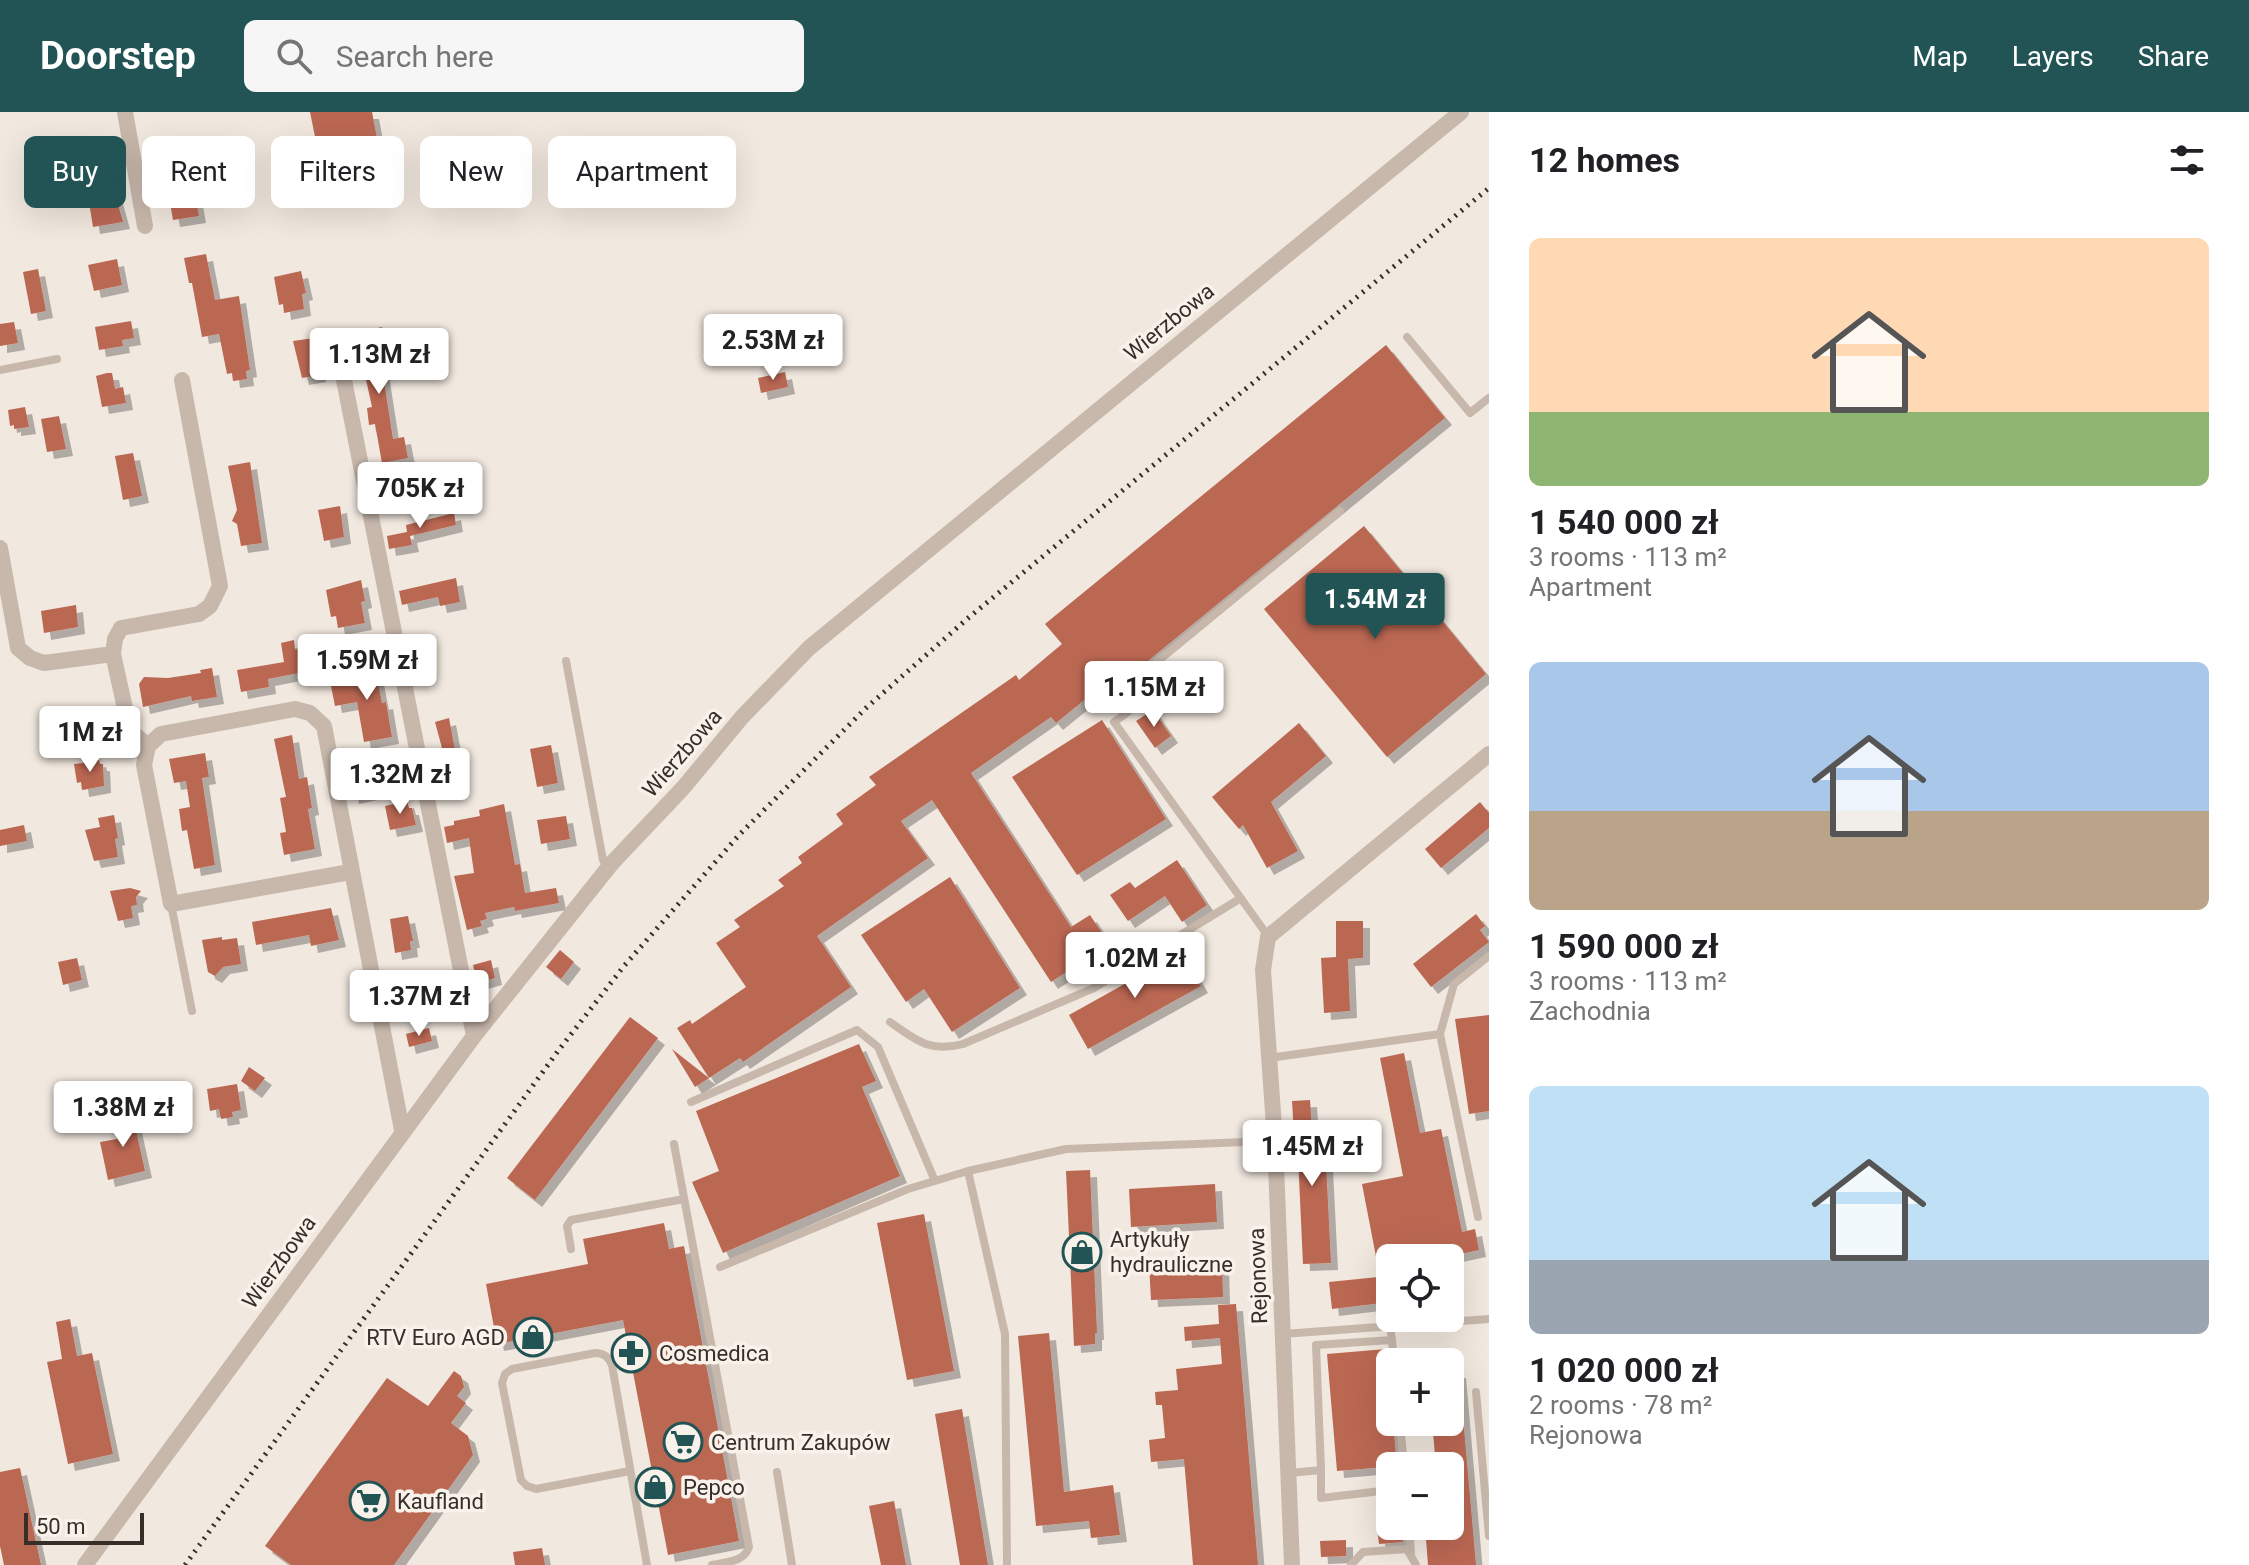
<!DOCTYPE html>
<meta charset="utf-8">
<style>
body{margin:0;font-family:Roboto,sans-serif;background:#f6f6f6;color:#202124;height:100vh;display:flex;flex-direction:column;font-size:30px;white-space:nowrap}
*{box-sizing:border-box;margin:0}
p{font-size:26px;color:#757577}
.icon{flex:none;width:44px;height:44px;fill:none;stroke:currentColor;stroke-width:2;stroke-linecap:round;stroke-linejoin:round}
.map{position:relative;flex:1;overflow:hidden}
.sheet{display:flex;flex-direction:column;background:#fff;width:760px}
.sheet>*{flex:none}
.guide{position:absolute;left:24px;top:24px;width:760px;height:72px;display:flex;gap:16px}
.fabs{position:absolute;left:1376px;top:1132px;display:grid;gap:16px}
.fabs a{display:grid;place-items:center;width:88px;height:88px;border-radius:12px;background:#fff;box-shadow:0 8px 32px #0002;font-size:40px}
.scale{position:absolute;left:24px;bottom:20px;width:120px;box-sizing:border-box;padding-left:8px;border:4px solid #372e2a;border-top:0;font-size:22px;line-height:28px;white-space:nowrap;color:#372e2a;-webkit-text-stroke:6px #f9f2eb;paint-order:stroke}
.price{position:absolute;translate:-50% -68px;padding:0 18px;border-radius:8px;background:#fff;color:#222;font-size:26px;line-height:52px;filter:drop-shadow(0 2px 4px #0008)}
.price::after{content:'';position:absolute;left:50%;top:48px;width:24px;height:18px;margin-left:-12px;background:inherit;clip-path:polygon(0 0,100% 0,50% 100%)}
.price.current{background:#235455;color:#fff}
ul{padding:0;list-style:none}
li{display:grid;align-content:center;gap:16px;height:424px;padding:0 40px}
li span{display:grid;place-items:center;height:248px;border-radius:12px;color:#555}
li>.icon{margin-inline-start:auto}
span .icon{width:144px;height:144px;fill:#fffc;stroke-width:1}
li b{font-size:34px}
h2{display:flex;justify-content:space-between;align-items:center;height:96px;padding:0 40px;font-size:34px}
.chip{padding:0 28px;border-radius:12px;background:#fff;box-shadow:0 8px 32px #0002;font-size:28px;line-height:72px}
.chip.current{background:#235455;color:#fff}
header{display:flex;align-items:center;gap:48px;box-sizing:border-box;height:112px;padding:0 40px;background:#235455;color:#fff}
header strong{font-size:38px}
nav{display:flex;gap:44px;margin-inline-start:auto;font-size:28px}
.search{width:560px;height:72px;background:#f6f6f6;display:flex;align-items:center;gap:20px;box-sizing:border-box;padding:0 28px;border-radius:12px;color:#757577;font-size:30px}
main{display:flex;flex:1;min-height:0}
.map>svg:first-child{display:block}
.building{fill:#bb6753;filter:url(#shadow)}
.lines{fill:none;stroke-linecap:round;stroke-linejoin:round}
.service{stroke:#c8b8ac;stroke-width:8}
.minor{stroke:#c8b8ac;stroke-width:16}
.rail{stroke:#372e2a;stroke-width:5;stroke-dasharray:2 6;stroke-linecap:butt}
.labels{text-anchor:middle;dominant-baseline:central;stroke-width:7;stroke-linejoin:round;paint-order:stroke}
.street-label{font-size:22px;fill:#372e2a;stroke:#f9f2eb}
.poi-label{font-size:22px;fill:#372e2a;stroke:#f9f2eb;text-anchor:start}
</style>
<header>
<strong>Doorstep</strong>
<div class="search"><svg class="icon" aria-label="search" viewBox="0 0 24 24"><circle cx="10" cy="10" r="6"/><path d="M15 15l6 6"/></svg>Search here</div>
<nav><a>Map</a><a>Layers</a><a>Share</a></nav>
</header>
<main>
<div class="map">
<svg width="1489" height="1453" viewBox="0 0 1489 1453">
<defs>
<filter id="shadow"><feDropShadow dx="7" dy="7" stdDeviation="0" flood-color="#0004"/></filter>
</defs>
<rect width="100%" height="100%" fill="#f1e8df"/>
<path class="building" d="M310,0H372L383,58L324,69Z
M95,34L103,63L82,69L75,40Z
M195,81L199,104L173,108L169,85Z
M116,85L123,110L93,115L89,90Z
M206,142L215,188L239,184L250,258L246,259L247,267L233,269L232,261L227,262L219,222L202,225L192,171H189L184,146Z
M117,147L122,173L94,179L88,153Z
M38,157L46,199L31,202L23,160Z
M301,159L306,181L302,182L304,197L284,201L283,192L279,193L274,165Z
M131,209L134,226L122,228L123,234L99,238L95,215Z
M14,210L18,231L0,234V212Z
M382,215L386,229L378,231L393,327L404,325L408,346L382,351L375,312L369,313L367,296L372,295L356,221Z
M314,226L319,263L302,266L293,229Z
M1386,233L1445,306L1104,585L1098,577L1056,611L1051,605L971,661L1071,815L1090,803L1118,845L1100,857L1091,844L1051,870L932,688L901,709L928,746L817,824L851,875L743,950L740,946L709,966L677,916L690,908L692,912L746,875L716,831L740,815L734,808L784,774L778,768L802,751L798,745L843,712L836,702L876,673L869,665L1016,563L1019,568L1062,532L1045,512Z
M785,260L788,275L761,281L758,266Z
M107,261H112L115,277L123,275L126,291L102,295L96,264Z
M25,295L29,315L14,317V313L10,314L8,298Z
M59,304L66,337L47,340L41,307Z
M133,341L142,384L123,388L115,344Z
M250,350L262,431L241,434L237,412L232,409L237,398L228,354Z
M340,394L344,425L324,429L318,398Z
M454,401L456,413L410,424L412,433L389,437L387,424L407,420L406,413Z
M1364,414L1486,562L1387,645L1264,497Z
M456,466L460,490L440,494L438,485L402,493L399,479Z
M361,468L365,489L361,490L365,511L338,516L336,504L331,505L326,478Z
M76,493L78,515L44,521L41,499Z
M426,522L429,539L410,543L406,526Z
M294,528L295,538L310,535L314,558L268,567L269,575L241,580L237,558L284,550L281,531Z
M383,547L387,564L377,566L382,591L386,590L392,625L364,630L357,590L335,594L331,574L368,567L365,550Z
M212,556L217,585L192,589L191,584L143,595L139,572L144,565L168,566L201,561L200,558Z
M1153,598L1171,624L1155,636L1136,609Z
M449,606L462,675L453,677L450,666L435,668L432,653L446,651L435,610Z
M1102,608L1166,707L1077,763L1012,665Z
M1299,611L1326,644L1271,690L1298,739L1267,756L1243,713L1239,717L1212,685Z
M292,623L299,667L307,665L312,696L308,697L315,737L284,743L280,721L286,720L280,686L286,685L274,627Z
M551,633L558,671L537,675L530,637Z
M205,641L209,665L202,666L215,753L194,757L187,718L182,719L179,697L190,695L186,669L174,671L169,647Z
M87,644L93,649L99,648L100,652H103L104,674L82,678L81,670L77,671L74,652L83,651Z
M368,664L371,681L352,685L349,667Z
M407,689L409,696H412L416,713L390,718L385,694Z
M1480,690L1489,701V716L1441,756L1425,737Z
M504,692L515,753L520,752L525,781L556,776L559,791L515,799L514,795L485,801L487,807L480,809L482,814L467,818L454,764L474,761L469,726L447,731L444,715L454,713V709L480,704L479,698Z
M114,703L118,726L115,727L118,745L94,749L85,718L100,715L98,706Z
M566,704L570,727L541,732L537,708Z
M24,713L27,729L0,734V718Z
M1177,748L1207,793L1182,810L1165,784L1128,809L1110,783L1130,770L1135,776Z
M950,765L1020,876L952,920L924,877L906,890L861,823Z
M130,776L141,779L136,785L137,793L131,794L133,806L118,809L110,779Z
M331,796L339,828L311,834L309,823L256,833L252,810Z
M1476,802L1485,814L1480,818L1489,830L1431,875L1413,852Z
M408,804L413,829H410L411,838L395,841L390,807Z
M1336,809H1363V846L1348,847L1350,899L1324,901L1321,846L1336,845Z
M222,825V828L237,826L241,852L223,855L215,864L208,860L202,828Z
M560,838L574,850L561,867L546,855Z
M1182,840L1201,874L1088,937L1069,903Z
M77,846L82,868L63,873L58,850Z
M491,848L495,866L477,871L473,853Z
M1489,903V999L1469,1002L1455,907Z
M630,905L658,926L535,1088L507,1066Z
M429,916L432,929L409,935L406,922Z
M859,932L876,969L862,975L900,1064L723,1141L692,1070L719,1059L696,999Z
M672,937L709,966L695,975Z
M1404,941L1420,1021L1441,1017L1462,1120L1475,1117L1479,1138L1442,1146H1390V1152L1378,1155L1362,1072L1403,1064L1380,946Z
M249,955L265,966L255,979L241,969Z
M237,972L241,998L232,1000L233,1005L221,1007L219,997L210,999L207,977Z
M1310,988L1313,1030H1325L1331,1151L1303,1152L1297,1023H1294L1292,989Z
M132,1000L145,1059L108,1068L100,1030L117,1027L112,1005Z
M1090,1058L1097,1221H1095V1232L1074,1234L1066,1059Z
M1215,1072L1217,1110L1131,1115L1129,1077Z
M924,1102L954,1259L907,1268L877,1111Z
M664,1111L669,1137L684,1134L739,1429L668,1443L623,1208L497,1232L486,1172L588,1152L583,1127Z
M1222,1148L1223,1185L1151,1188L1149,1152Z
M1388,1164L1390,1190L1332,1197L1329,1170Z
M1236,1192L1258,1453H1193L1184,1347L1151,1350L1149,1328L1165,1326L1162,1293H1156L1155,1280L1178,1278L1176,1257L1222,1252L1220,1226L1185,1229L1184,1215L1219,1212L1218,1193Z
M70,1207L77,1244L92,1241L113,1342L68,1352L47,1250L62,1247L56,1210Z
M1049,1221L1064,1380L1113,1373L1120,1423L1091,1426L1089,1409L1036,1414L1018,1224Z
M1386,1237L1390,1310H1393L1397,1354L1337,1359L1327,1242Z
M454,1259L461,1264L464,1275L457,1284L466,1291L451,1311L468,1324L473,1343L394,1453H291L265,1434L387,1266L428,1294Z
M1450,1259H1459L1476,1453H1428L1425,1414H1450V1354H1436L1432,1310H1450Z
M962,1297L988,1453H960L935,1302Z
M20,1356L41,1453H4L0,1434V1360Z
M894,1389L906,1453H881L869,1394Z
M1393,1414H1401L1403,1430L1379,1432L1377,1416Z
M1346,1428V1444L1321,1445L1320,1429Z
M542,1436L545,1453H515L513,1440Z"/>
<g class="lines">
<path class="service" d="M1407,225L1470,301L1489,286
M0,258L57,247
M566,549L603,748L607,756
M171,792L192,899
M1268,824L1114,610L1128,600L1129,573L1340,399
M890,910C916,928 930,941 963,932L1094,876L1241,786
M1440,922L1478,1105
M1269,946L1440,922L1454,872L1489,844
M691,990L857,918L878,935L935,1069
M674,1032L749,1435C744,1450 727,1450 712,1453
M968,1059L1005,1222L1007,1453
M571,1137L567,1114L571,1108L684,1087
M720,1155L908,1077L968,1059L1066,1037L1275,1029
M1283,1222L1489,1207
M1392,1228L1394,1250
M1476,1280L1489,1424
M1400,1310L1404,1354
M1321,1358L1316,1233L1392,1228L1390,1215
M630,1359L536,1377L527,1374L521,1368L502,1271L505,1262L512,1257L595,1241C604,1241 609,1245 612,1253L647,1453
M777,1360L792,1453
M1290,1361L1321,1358V1386L1390,1378
M1409,1414L1411,1441
M1351,1453L1363,1440L1407,1437L1416,1453"/>
<path class="minor" d="M125,0L145,114
M341,253L474,924
M0,436L18,536L30,546L44,551L113,542L130,619L148,634
M113,542L115,527L121,516L199,502L210,494L220,474L182,268
M350,760L171,792L144,653L148,634L161,622L295,597L310,601L324,614L402,1018
M85,1453L474,924L612,751L683,676L742,605L809,536L1461,0
M1292,1453L1275,1029L1263,858L1268,825L1489,642"/>
<path class="rail" d="M185,1453L558,939L624,854L739,723L866,596L967,507L1489,76"/>
</g>
<defs>
<g id="shop-ring" transform="scale(2)"><circle r="9.5" fill="#f9f2eb" stroke="#235455" stroke-width="1.5"/><path d="M-5-2.5h2.3a2.7 3.5 0 0 1 5.4 0H5L5.5 6h-11ZM-1.5-2.5h3a1.5 2.3 0 0 0-3 0Z" fill="#235455"/></g>
<g id="pharmacy-ring" transform="scale(2)"><circle r="9.5" fill="#f9f2eb" stroke="#235455" stroke-width="1.5"/><path d="M-2-6h4v4h4v4h-4v4h-4v-4h-4v-4h4Z" fill="#235455"/></g>
<g id="supermarket-ring" transform="scale(2)"><circle r="9.5" fill="#f9f2eb" stroke="#235455" stroke-width="1.5"/><path d="M-6-5.5h2.5l.6 2H6L4.5 2H-2.5L-4.4-4H-6ZM-1.5 3.2a1.3 1.3 0 1 0 .1 0ZM3 3.2a1.3 1.3 0 1 0 .1 0Z" fill="#235455"/></g>
</defs>
<g fill-rule="evenodd">
<use href="#shop-ring" x="1082" y="1140"/>
<use href="#shop-ring" x="533" y="1225"/>
<use href="#pharmacy-ring" x="631" y="1241"/>
<use href="#supermarket-ring" x="683" y="1330"/>
<use href="#shop-ring" x="655" y="1375"/>
<use href="#supermarket-ring" x="369" y="1389"/>
</g>
<g class="labels">
<g class="street-label">
<text transform="translate(1169 210) rotate(-39)">Wierzbowa</text>
<text transform="translate(682 641) rotate(-49)">Wierzbowa</text>
<text transform="translate(279 1150) rotate(-54)">Wierzbowa</text>
<text transform="translate(1258 1164) rotate(-92)">Rejonowa</text>
</g>
<g class="poi-label">
<text x="1110" y="1127">Artykuły<tspan x="1110" dy="25">hydrauliczne</tspan></text>
<text x="505" y="1225" text-anchor="end">RTV Euro AGD</text>
<text x="659" y="1241">Cosmedica</text>
<text x="711" y="1330">Centrum Zakupów</text>
<text x="683" y="1375">Pepco</text>
<text x="397" y="1389">Kaufland</text>
</g>
</g>
</svg>
<div class="fabs">
<a><svg class="icon" aria-label="locate" viewBox="0 0 24 24"><circle cx="12" cy="12" r="6"/><path d="M12 2v4M12 18v4M2 12h4M18 12h4"/></svg></a>
<a>+</a>
<a>−</a>
</div>
<div class="scale">50 m</div>
<b class="price" style="left:773px;top:270px">2.53M zł</b>
<b class="price" style="left:379px;top:284px">1.13M zł</b>
<b class="price" style="left:420px;top:418px">705K zł</b>
<b class="price current" style="left:1375px;top:529px">1.54M zł</b>
<b class="price" style="left:367px;top:590px">1.59M zł</b>
<b class="price" style="left:1154px;top:617px">1.15M zł</b>
<b class="price" style="left:90px;top:662px">1M zł</b>
<b class="price" style="left:400px;top:704px">1.32M zł</b>
<b class="price" style="left:1135px;top:888px">1.02M zł</b>
<b class="price" style="left:419px;top:926px">1.37M zł</b>
<b class="price" style="left:123px;top:1037px">1.38M zł</b>
<b class="price" style="left:1312px;top:1076px">1.45M zł</b>
<div class="guide">
<a class="chip current">Buy</a>
<a class="chip">Rent</a>
<a class="chip">Filters</a>
<a class="chip">New</a>
<a class="chip">Apartment</a>
</div>
</div>
<section class="sheet">
<h2>12 homes<svg class="icon" aria-label="filters" viewBox="0 0 24 24"><path d="M4 7h16M4 17h16"/><circle cx="9" cy="7" r="2"/><circle cx="15" cy="17" r="2"/></svg></h2>
<ul>
<li><span style="background:linear-gradient(#ffd9b3 70%,#8fb573 0)"><svg class="icon" aria-label="home" viewBox="0 0 24 24"><path d="M3 11l9-7 9 7M6 9v11h12V9"/></svg></span><div><b>1 540 000 zł</b><p>3 rooms · 113 m²</p><p>Apartment</p></div></li>
<li><span style="background:linear-gradient(#a9c7e8 60%,#b9a48a 0)"><svg class="icon" aria-label="home" viewBox="0 0 24 24"><path d="M3 11l9-7 9 7M6 9v11h12V9"/></svg></span><div><b>1 590 000 zł</b><p>3 rooms · 113 m²</p><p>Zachodnia</p></div></li>
<li><span style="background:linear-gradient(#bfe0f5 70%,#9aa5b1 0)"><svg class="icon" aria-label="home" viewBox="0 0 24 24"><path d="M3 11l9-7 9 7M6 9v11h12V9"/></svg></span><div><b>1 020 000 zł</b><p>2 rooms · 78 m²</p><p>Rejonowa</p></div></li>
</ul>
</section>
</main>
